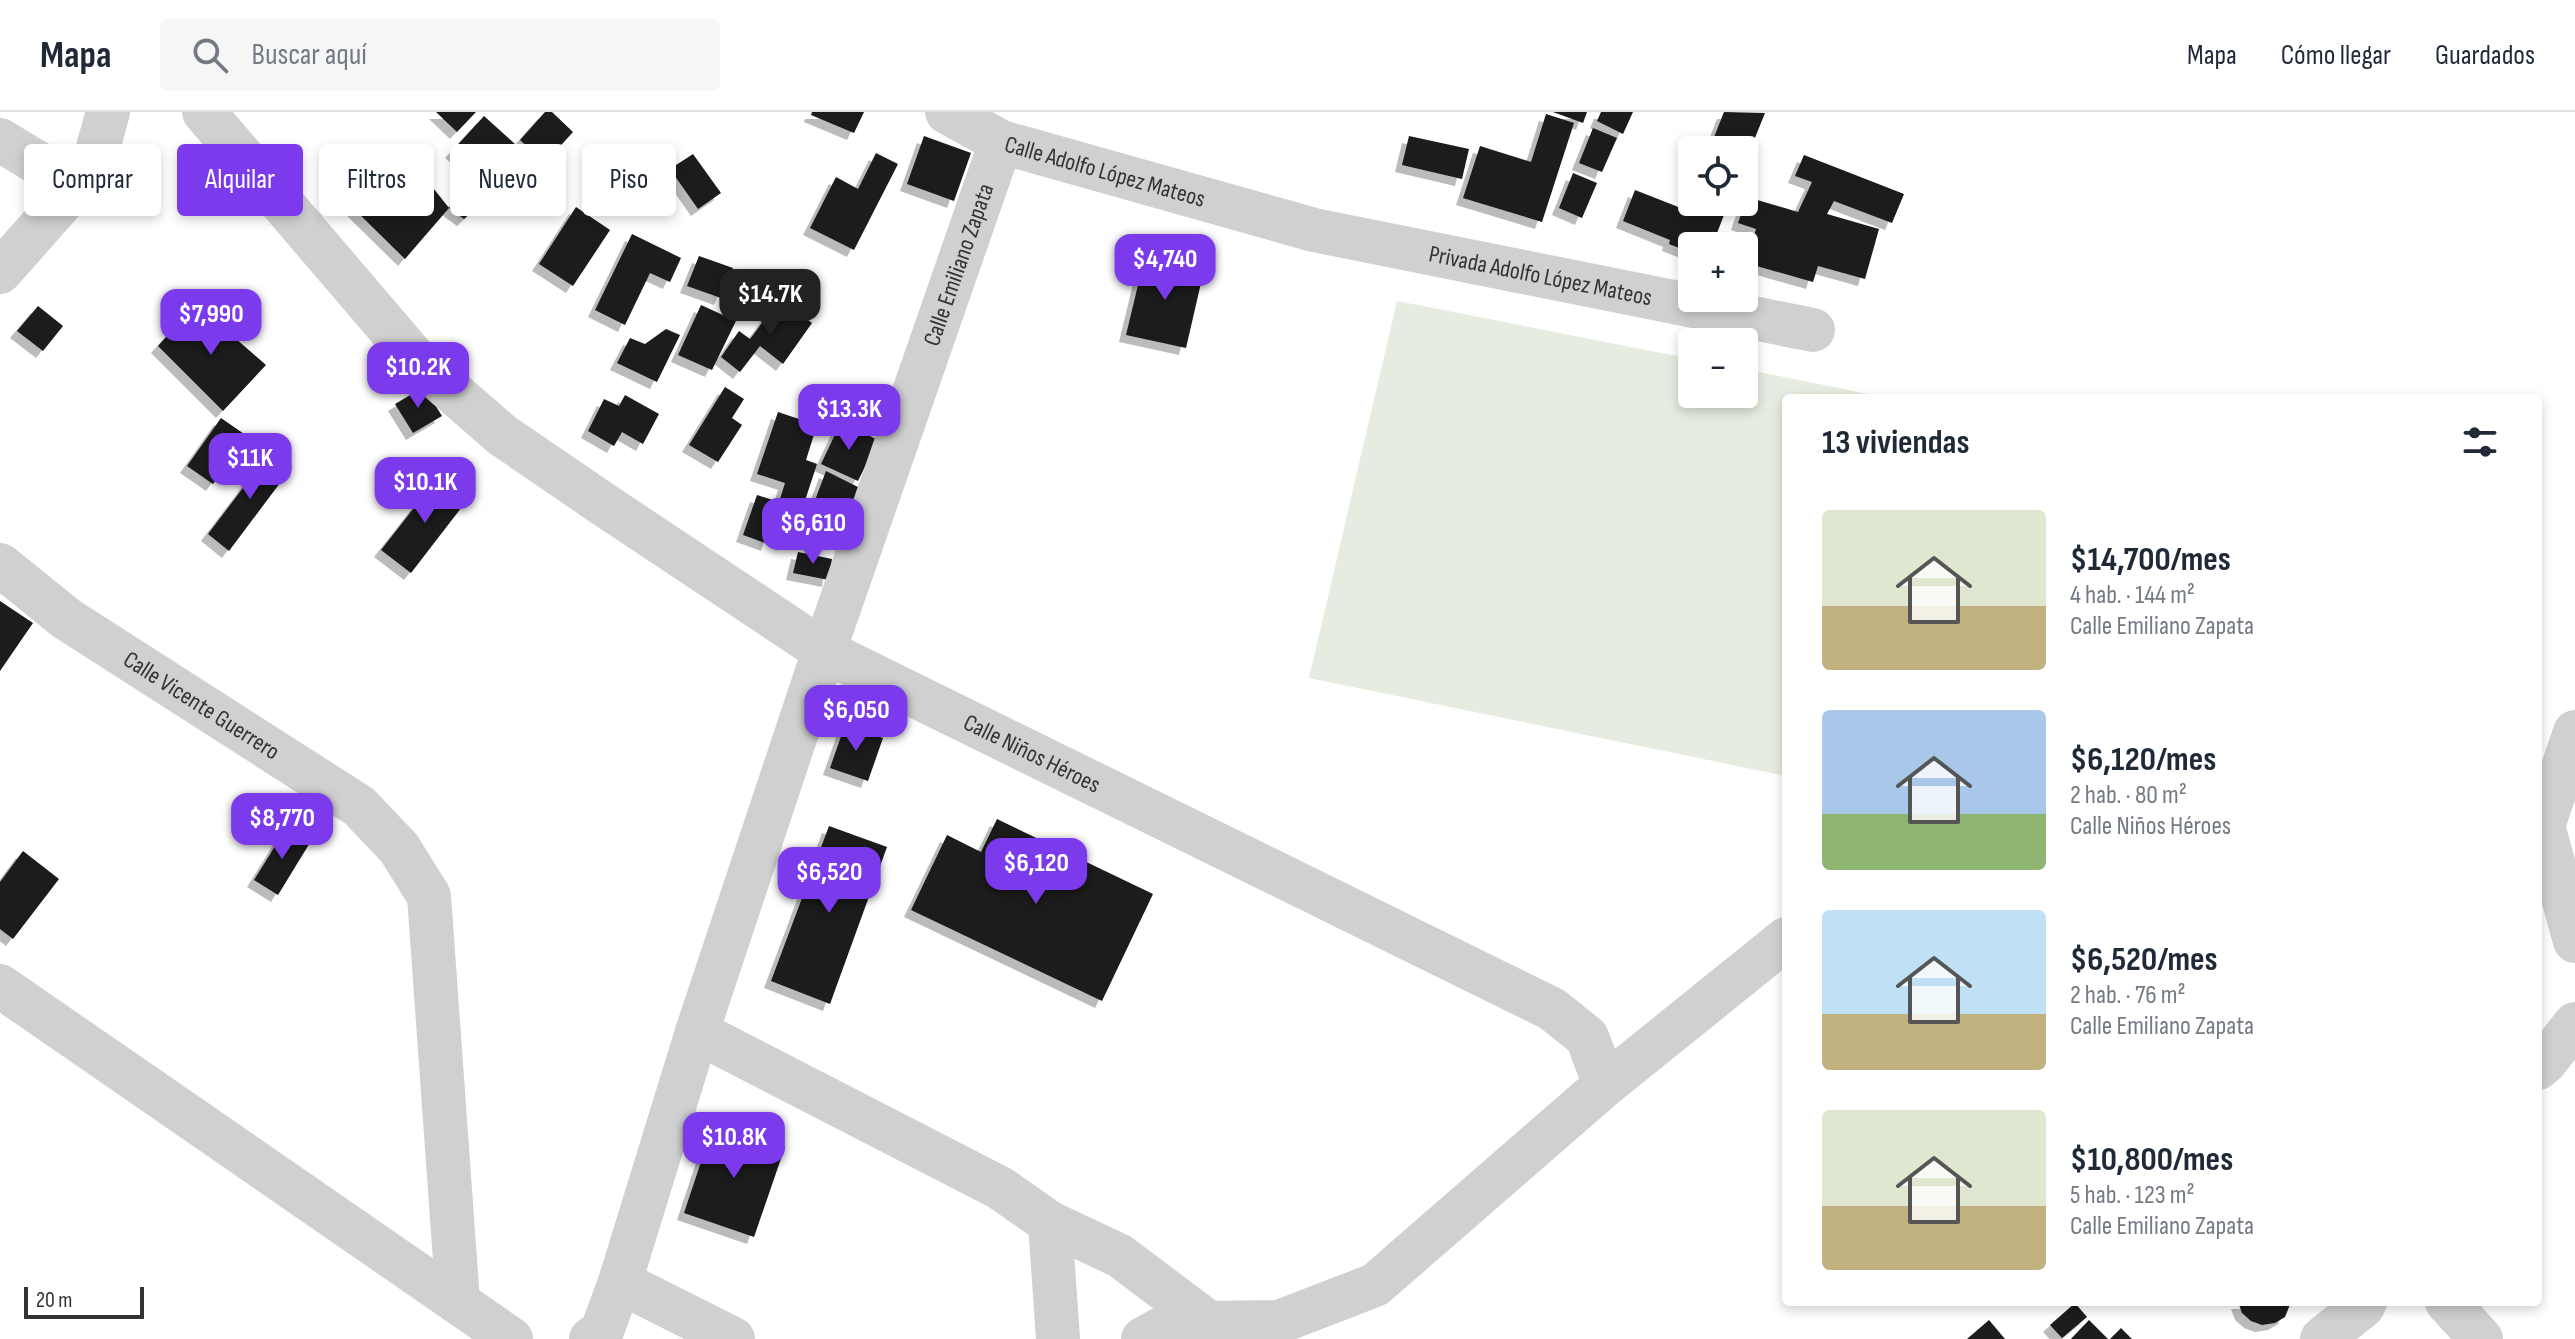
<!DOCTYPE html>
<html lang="es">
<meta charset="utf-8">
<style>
body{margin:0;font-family:"Sofia Sans Condensed",sans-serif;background:#f6f6f7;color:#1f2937;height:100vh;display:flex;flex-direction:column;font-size:30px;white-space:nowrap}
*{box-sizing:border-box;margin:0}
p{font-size:26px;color:#747a83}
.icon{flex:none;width:44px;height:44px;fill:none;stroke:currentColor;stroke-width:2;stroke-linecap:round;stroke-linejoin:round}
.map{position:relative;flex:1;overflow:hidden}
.panel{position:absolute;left:1782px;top:282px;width:760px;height:912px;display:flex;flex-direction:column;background:#fff;border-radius:8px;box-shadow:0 4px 12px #0003}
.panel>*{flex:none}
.hud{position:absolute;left:24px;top:32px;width:760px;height:72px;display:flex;gap:16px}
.tools{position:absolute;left:1678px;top:24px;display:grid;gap:16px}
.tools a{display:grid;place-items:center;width:80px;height:80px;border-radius:8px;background:#fff;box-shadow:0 4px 12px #0003;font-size:40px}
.scale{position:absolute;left:24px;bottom:20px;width:120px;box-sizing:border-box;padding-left:8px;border:4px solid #333;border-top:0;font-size:22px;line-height:28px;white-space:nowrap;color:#333;-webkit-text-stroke:6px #fff;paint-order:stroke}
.price{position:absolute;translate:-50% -68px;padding:0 18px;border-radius:16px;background:#7c3aed;color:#fff;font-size:26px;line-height:52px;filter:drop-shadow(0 2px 4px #0008)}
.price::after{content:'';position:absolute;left:50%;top:48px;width:24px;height:18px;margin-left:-12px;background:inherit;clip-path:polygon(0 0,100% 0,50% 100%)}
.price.on{background:#222;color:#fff}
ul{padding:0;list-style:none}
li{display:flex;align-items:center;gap:24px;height:200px;padding:0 40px}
li span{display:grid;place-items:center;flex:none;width:224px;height:160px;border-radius:8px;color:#555}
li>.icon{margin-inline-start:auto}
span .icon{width:96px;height:96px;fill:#fffc;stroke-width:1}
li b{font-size:34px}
h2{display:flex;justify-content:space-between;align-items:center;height:96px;padding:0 40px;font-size:34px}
.chip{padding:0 28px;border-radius:8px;background:#fff;box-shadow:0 4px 12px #0003;font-size:28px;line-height:72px}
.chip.on{background:#7c3aed;color:#fff}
header{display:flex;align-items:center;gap:48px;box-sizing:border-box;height:112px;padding:0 40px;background:#fff;border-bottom:2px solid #e0e1e3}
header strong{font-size:38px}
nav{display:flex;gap:44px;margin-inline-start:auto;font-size:28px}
.search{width:560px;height:72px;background:#f6f6f7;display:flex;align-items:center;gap:20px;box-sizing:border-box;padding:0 28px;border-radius:8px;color:#747a83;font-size:30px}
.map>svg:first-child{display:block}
.green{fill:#e6ecdf}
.building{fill:#1a1a1a;filter:url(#shadow)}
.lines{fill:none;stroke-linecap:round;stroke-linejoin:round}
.minor{stroke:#d0d0d0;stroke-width:44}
.labels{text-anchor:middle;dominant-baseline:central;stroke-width:8;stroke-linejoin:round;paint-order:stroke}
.street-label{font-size:24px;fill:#333;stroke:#fff}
</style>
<header>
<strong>Mapa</strong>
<div class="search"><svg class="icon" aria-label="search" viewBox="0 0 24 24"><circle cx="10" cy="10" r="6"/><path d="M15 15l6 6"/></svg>Buscar aquí</div>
<nav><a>Mapa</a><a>Cómo llegar</a><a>Guardados</a></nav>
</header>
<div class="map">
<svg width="2575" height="1227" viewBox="0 0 2575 1227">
<defs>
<filter id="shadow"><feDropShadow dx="-7" dy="7" stdDeviation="0" flood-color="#0004"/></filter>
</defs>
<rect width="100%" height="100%" fill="#fff"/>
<path class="green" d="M1397,189L1692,247V282H1744V257L1888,286H1786V664L1309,566Z"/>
<path class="building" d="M436,0H476L457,20Z
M545,0H552L573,20L545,51L520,28Z
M812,0H864L854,21L811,3Z
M1553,0H1587L1583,11Z
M1601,0H1633L1623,22L1597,9Z
M1724,0L1765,1L1744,53V38H1709Z
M1546,2L1574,11L1542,110L1463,86L1480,34L1531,50Z
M484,4L515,32L484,67L452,39Z
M1593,16L1617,26L1602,60L1579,51Z
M924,24L971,41L954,89L907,72Z
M1409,24L1469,37L1462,67L1402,53Z
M399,33L449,96L473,66L489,84L464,107L449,96L405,147L347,90Z
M876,41L898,52L854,138L810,116L836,65L858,77Z
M693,42L721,81L698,97L670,57Z
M1804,43L1904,82L1892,111L1834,89L1827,102L1879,117L1865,167L1818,154L1813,170L1746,151L1756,117L1738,111L1747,85L1798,100L1812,70L1795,64Z
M1573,61L1597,71L1582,106L1559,96Z
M1635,78L1686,98L1692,82V90H1729L1712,134H1692V141L1669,132L1670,128L1623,109Z
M576,95L610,118L573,174L539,152Z
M632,122L681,146L670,170L650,161L625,213L595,198Z
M699,144L733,156L721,186L687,174Z
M1145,144L1204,158L1186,236L1126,223Z
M780,187L812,211L783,252L760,234L740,260L721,245L739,219L750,227Z
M196,192L266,253L223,299L158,234Z
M701,193L736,209L712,258L678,243Z
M38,194L63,214L43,239L17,219Z
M666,217L680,223L657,270L617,251L630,226L645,232Z
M424,275L442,304L413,321L395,292Z
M725,275L744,287L732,306L742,313L718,350L689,333Z
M625,283L659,302L643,332L622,320L614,334L588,319L604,287L619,294Z
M778,300L817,313L806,348L817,352L799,407L776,400L773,405L796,413L790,429L771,423L768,432L743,423L757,383L779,390L785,371L757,362Z
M221,306L247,324L213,372L187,354Z
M841,310L878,328L858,369L821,352Z
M271,339L292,355L229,439L208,422Z
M826,359L862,377L855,397L840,391L830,413L809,404Z
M439,364L468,387L411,461L381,438Z
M798,440L832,447L829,468L793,461Z
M0,489L33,511L0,559Z
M845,613L883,626L868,669L830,656Z
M997,707L1153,782L1102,889L911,798L947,723L981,740Z
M829,714L887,735L830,892L771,869Z
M287,715L311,729L278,783L254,768Z
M23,739L59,767L13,827L0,817V770Z
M714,1011L785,1035L754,1125L684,1101Z
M2238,1190H2291L2285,1205L2275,1211L2262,1213L2251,1209L2242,1201Z
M2075,1191L2087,1205L2062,1226L2050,1213Z
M1989,1208L2005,1227H1967Z
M2089,1208L2108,1227H2071Z
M2121,1216L2132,1227H2110Z"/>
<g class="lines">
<g class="minor">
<path id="s1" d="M204,0L417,249L502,323L600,390L824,539L1552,897L1587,925L1605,973"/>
<path id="s2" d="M947,0L1001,30L1314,118L1813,218"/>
<path d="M0,28L76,74"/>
<path d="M0,160L76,74L96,43L108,0"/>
<path id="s3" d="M0,453L67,507L359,694L399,736L429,784L458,1190"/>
<path d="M2575,620L2543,714L2575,829"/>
<path d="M0,874L511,1227"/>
<path d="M697,920L1000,1076L1050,1111L1120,1144L1209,1211L1219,1221"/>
<path d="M2538,956L2545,950L2575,912"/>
<path d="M1050,1111L1058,1227"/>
<path d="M620,1170L733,1227"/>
<path d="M2447,1190L2481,1227"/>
<path id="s4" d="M591,1227L602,1219L620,1170L697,920L824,539L1001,30"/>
<path d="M1143,1227L1161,1217L1209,1211L1279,1210L1375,1173L1605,973L1786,827"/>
<path d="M2322,1227L2363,1194L2365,1190"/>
</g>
</g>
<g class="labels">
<g class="street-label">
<text stroke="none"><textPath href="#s2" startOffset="170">Calle Adolfo López Mateos</textPath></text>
<text stroke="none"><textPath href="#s4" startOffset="1138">Calle Emiliano Zapata</textPath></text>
<text stroke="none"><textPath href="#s2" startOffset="618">Privada Adolfo López Mateos</textPath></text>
<text stroke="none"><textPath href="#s3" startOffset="246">Calle Vicente Guerrero</textPath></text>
<text stroke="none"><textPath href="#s1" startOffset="1060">Calle Niños Héroes</textPath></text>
</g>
</g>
</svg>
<div class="tools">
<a><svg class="icon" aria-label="locate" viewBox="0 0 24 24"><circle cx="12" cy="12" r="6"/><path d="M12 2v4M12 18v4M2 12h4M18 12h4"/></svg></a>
<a>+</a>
<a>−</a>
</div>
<div class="scale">20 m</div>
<b class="price" style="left:1165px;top:190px">$4,740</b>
<b class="price on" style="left:770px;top:225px">$14.7K</b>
<b class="price" style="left:211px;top:245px">$7,990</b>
<b class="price" style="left:418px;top:298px">$10.2K</b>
<b class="price" style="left:849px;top:340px">$13.3K</b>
<b class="price" style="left:250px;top:389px">$11K</b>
<b class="price" style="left:425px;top:413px">$10.1K</b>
<b class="price" style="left:813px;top:454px">$6,610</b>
<b class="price" style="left:856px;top:641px">$6,050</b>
<b class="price" style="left:282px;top:749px">$8,770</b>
<b class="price" style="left:1036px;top:794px">$6,120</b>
<b class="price" style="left:829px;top:803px">$6,520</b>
<b class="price" style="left:734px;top:1068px">$10.8K</b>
<div class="hud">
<a class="chip">Comprar</a>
<a class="chip on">Alquilar</a>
<a class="chip">Filtros</a>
<a class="chip">Nuevo</a>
<a class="chip">Piso</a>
</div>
<section class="panel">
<h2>13 viviendas<svg class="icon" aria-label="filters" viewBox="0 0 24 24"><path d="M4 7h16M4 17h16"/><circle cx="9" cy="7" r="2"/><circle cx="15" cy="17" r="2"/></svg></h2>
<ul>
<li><span style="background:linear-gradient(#dfe7d0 60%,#c2b280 0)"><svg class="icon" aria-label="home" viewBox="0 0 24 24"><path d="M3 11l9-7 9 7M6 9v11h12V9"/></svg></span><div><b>$14,700/mes</b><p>4 hab. · 144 m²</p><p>Calle Emiliano Zapata</p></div></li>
<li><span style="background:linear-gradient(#a9c7e8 65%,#8fb573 0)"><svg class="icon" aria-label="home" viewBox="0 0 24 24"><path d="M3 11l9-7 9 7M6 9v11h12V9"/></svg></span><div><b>$6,120/mes</b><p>2 hab. · 80 m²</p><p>Calle Niños Héroes</p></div></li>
<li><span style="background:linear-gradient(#bfe0f5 65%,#c2b280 0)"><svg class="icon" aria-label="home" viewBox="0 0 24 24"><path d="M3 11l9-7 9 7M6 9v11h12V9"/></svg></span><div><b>$6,520/mes</b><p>2 hab. · 76 m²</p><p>Calle Emiliano Zapata</p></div></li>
<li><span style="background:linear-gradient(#dfe7d0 60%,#c2b280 0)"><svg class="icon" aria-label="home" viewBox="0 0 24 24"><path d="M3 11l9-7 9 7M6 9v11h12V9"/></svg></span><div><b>$10,800/mes</b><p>5 hab. · 123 m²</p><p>Calle Emiliano Zapata</p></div></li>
</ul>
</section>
</div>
